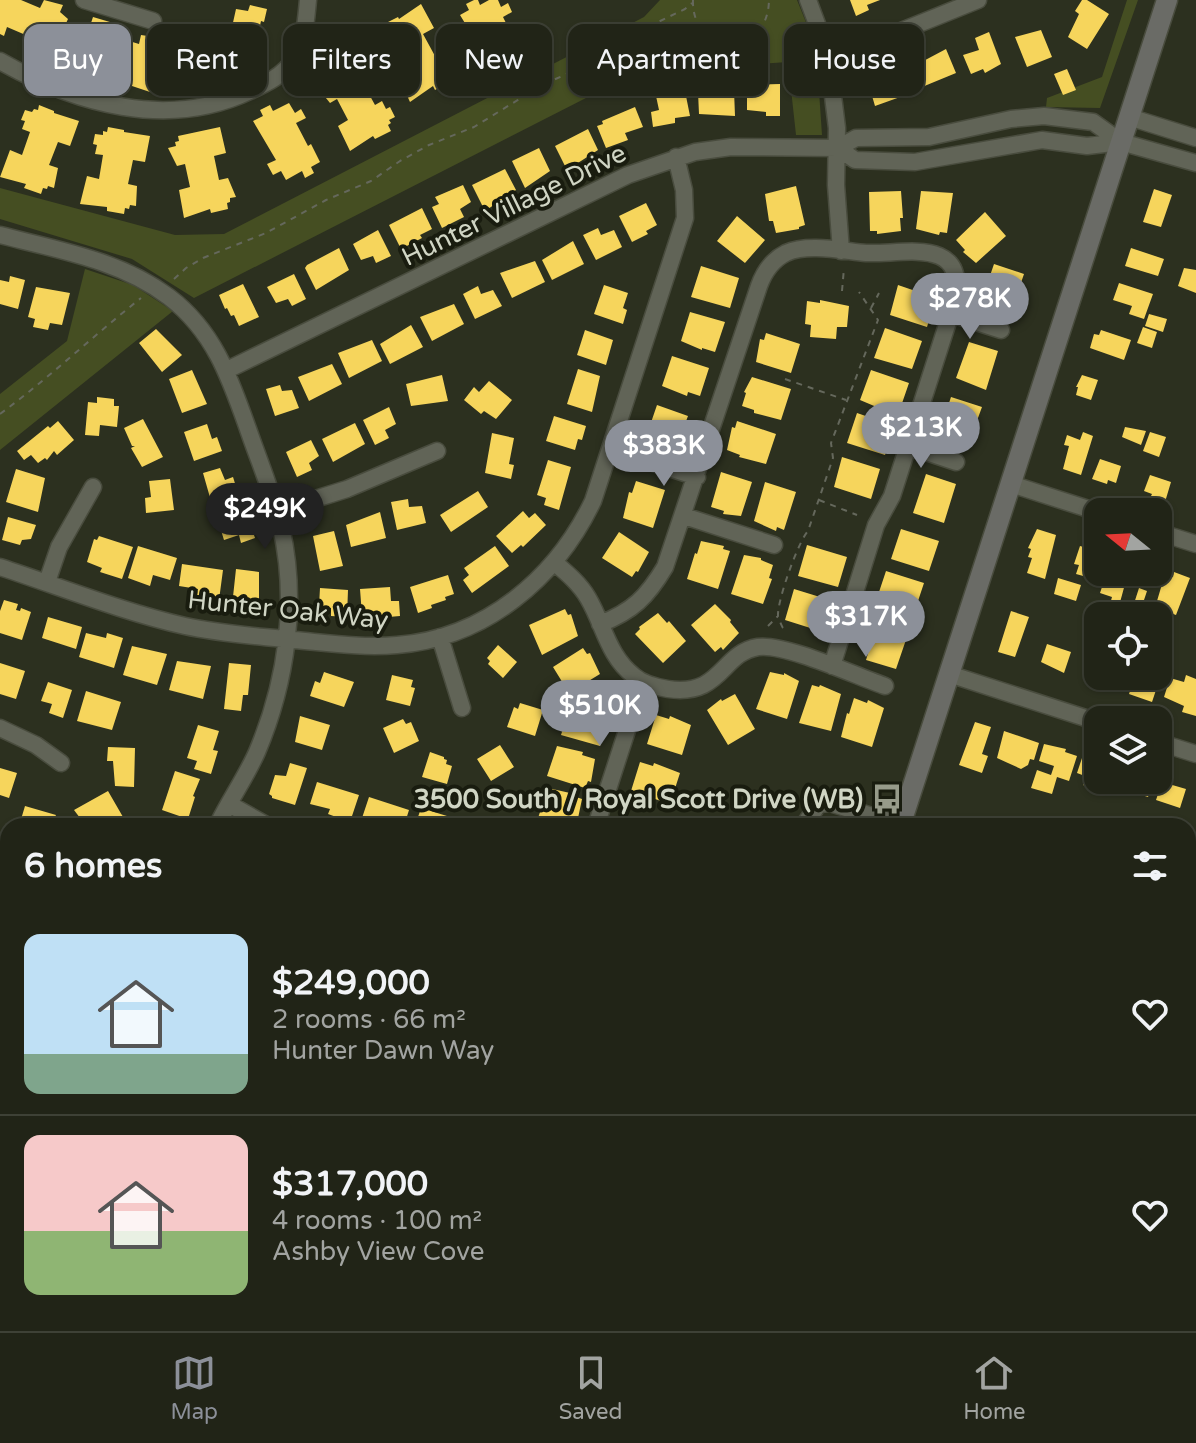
<!DOCTYPE html>
<meta charset="utf-8">
<style>
body{margin:0;font-family:"Varela Round",sans-serif;background:#292c20;color:#f1f3f6;height:100vh;display:flex;flex-direction:column;font-size:30px;white-space:nowrap}
*{box-sizing:border-box;margin:0}
p{font-size:26px;color:#a2a4a1}
.icon{flex:none;width:44px;height:44px;fill:none;stroke:currentColor;stroke-width:2;stroke-linecap:round;stroke-linejoin:round}
.map{position:relative;flex:1;overflow:hidden}
.details{position:absolute;left:0px;top:818px;width:1196px;height:514px;display:flex;flex-direction:column;background:#212417;border-radius:24px 24px 0 0;box-shadow:0 2px 6px #0004,0 0 0 2px #3e4136}
.details>*{flex:none}
.top-card{position:absolute;left:24px;top:24px;width:1148px;height:72px;display:flex;gap:16px}
.needle{width:52px;rotate:288deg}
.fabs{position:absolute;left:1084px;top:498px;display:grid;gap:16px}
.fabs a{display:grid;place-items:center;width:88px;height:88px;border-radius:16px;background:#212417;box-shadow:0 2px 6px #0004,0 0 0 2px #3e4136;font-size:40px}
.price{position:absolute;translate:-50% -68px;padding:0 18px;border-radius:28px;background:#8c9099;color:#fff;font-size:26px;line-height:52px;filter:drop-shadow(0 2px 4px #0008)}
.price::after{content:'';position:absolute;left:50%;top:48px;width:24px;height:18px;margin-left:-12px;background:inherit;clip-path:polygon(0 0,100% 0,50% 100%)}
.price.on{background:#222;color:#fff}
ul{padding:0;list-style:none}
li{display:flex;align-items:center;gap:24px;height:200px;padding:0 24px}
li+li{border-top:2px solid #3e4136}
li span{display:grid;place-items:center;flex:none;width:224px;height:160px;border-radius:16px;color:#555}
li>.icon{margin-inline-start:auto}
span .icon{width:96px;height:96px;fill:#fffc;stroke-width:1}
li b{font-size:34px}
h2{display:flex;justify-content:space-between;align-items:center;height:96px;padding:0 24px;font-size:34px}
.tag{padding:0 28px;border-radius:16px;background:#212417;box-shadow:0 2px 6px #0004,0 0 0 2px #3e4136;font-size:28px;line-height:72px}
.tag.on{background:#8c9099;color:#fff}
.menu{display:flex;justify-content:space-around;align-items:center;height:112px;border-top:2px solid #3e4136;background:#212417;font-size:22px;color:#a2a4a1}
.menu a{display:grid;justify-items:center;gap:4px}
.menu .on{color:#8c9099}
.map>svg:first-child{display:block}
.built{fill:#363e1c}
.green{fill:#454e22}
.homes{fill:#f6d55c}
.shops{fill:#d6604d}
.lines{fill:none;stroke-linecap:round;stroke-linejoin:round}
.minor-casing{stroke:#494c3e;stroke-width:19}
.major-casing{stroke:#494c3e;stroke-width:23}
.path{stroke:#65685c;stroke-width:2;stroke-dasharray:6 6;stroke-linecap:butt}
.minor{stroke:#616457;stroke-width:16}
.major{stroke:#6a6b66;stroke-width:20}
.labels{text-anchor:middle;dominant-baseline:central;stroke-width:8;stroke-linejoin:round;paint-order:stroke}
.street-label{font-size:26px;fill:#d0d5c4;stroke:#191c0f}
.poi-label{font-size:26px;font-weight:bold;fill:#d0d5c4;stroke:#191c0f;text-anchor:end}
</style>
<div class="map">
<svg width="1196" height="1331" viewBox="0 0 1196 1331">
<rect width="100%" height="100%" fill="#2c301f"/>
<path class="built" d="M762,1324H1067L1065,1331H760Z"/>
<path class="green" d="M660,0H797L816,47L822,135H796L788,62L637,72L194,298L132,259L0,219V188L175,235L224,234L644,17Z
M1127,0H1138L1100,108L1046,107L1047,98L1102,77Z
M85,269L133,285L173,311L0,450V394L67,341Z"/>
<path class="homes" d="M0,0H21L40,8L44,0L63,5L60,12L68,19L61,34L58,33L53,46L50,45L49,48L53,50L50,58L23,47L28,36L7,27L4,36L0,34Z
M474,0H478L480,5L489,0H498L501,7L508,3L512,12L503,17L514,39L518,38L527,55L518,60L521,66L511,71L508,65L493,73L488,64L480,69L474,58L483,53L460,15L469,10L466,4Z
M850,0H880L867,5L869,10L856,16Z
M1082,0H1087L1109,14L1087,49L1068,37L1079,14L1075,11Z
M421,4L434,28L423,34L435,56L443,52L455,67L450,71L451,74L448,76L451,81L435,90L433,86L410,102L398,76L409,70L398,50L390,54L377,38L384,34V24L398,17L399,19Z
M250,5L267,9L264,22L261,21L252,62L225,59L228,35L230,36L236,9L248,11Z
M93,17L120,25L116,37L139,44L141,35L161,38L159,46L167,51L162,67H159L155,80L152,79L151,82L156,84L153,93L126,84L129,73L108,66L105,75L97,73L96,76L83,72L86,64L83,63L84,59L79,58L84,41L87,42L92,29H94L90,26Z
M1041,30L1052,57L1027,67L1015,37Z
M989,32L1001,64L985,73L983,69L971,74L963,55L979,50L975,38Z
M946,49L956,73L922,87L914,66Z
M361,54L374,77L363,83L375,105L382,101L386,109L390,107L395,117L389,120L391,123L388,125L391,131L375,139L373,136L350,151L338,126L348,120L337,99L330,103L317,87L324,84L322,80L326,78L323,74Z
M900,67L907,87L900,89L903,96L875,106L870,89L881,83L878,75Z
M1067,69L1076,90L1063,95L1054,74Z
M780,84V116H766V112L747,110V85Z
M734,90L735,116L699,114L698,92Z
M685,91L690,116L675,118V123L653,127L651,112L659,110L656,96Z
M289,103L295,113L301,109L306,118L296,123L308,146L311,144L320,162L311,167L314,173L305,178L302,171L286,180L281,171L273,175L267,164L276,160L253,121L263,116L260,110L270,105L273,111Z
M39,105L54,111V113L79,121L70,146L58,142L49,165L58,168L54,188L48,186L47,189L43,188L41,194L24,188L26,184L0,177L10,150L22,155L30,132L22,129L25,121L21,120L25,110L32,112L34,109L38,110Z
M635,107L643,127L625,133L628,140L606,148L597,126L603,124L602,121Z
M108,127L124,130V132L150,136L145,162L133,160L128,184L137,186L136,206L130,205L129,209L125,208L124,214L107,211V207L80,204L87,176L99,179L103,155L95,154L97,145L93,144L95,134L103,135V131L107,132Z
M220,127L226,153L214,156L219,180L228,178L236,197L230,198V202L227,203L228,209L211,213L210,209L184,218L179,190L190,187L185,164L177,166L168,148L176,146L175,142L179,141L178,136Z
M588,129L598,150L567,170L555,146Z
M539,148L550,171L525,188L512,161Z
M505,169L516,190L485,211L472,185Z
M463,185L471,202L460,209L464,217L442,228L432,207L439,204L435,197Z
M796,186L805,225L799,227V229L776,233L773,221H769L765,194Z
M1154,189L1172,195L1161,227L1143,222Z
M901,191L903,218H900L901,231L877,234V231H870L869,192Z
M921,191L953,193L947,233L940,232L939,235L916,229Z
M646,203L657,225L646,231L648,234L632,242L619,216Z
M422,208L432,229L420,235L422,238L401,249L389,225Z
M985,212L1006,236L976,263L963,252L965,250L956,240Z
M737,216L765,240L745,263L717,241Z
M598,228L601,235L614,230L622,247L596,260L583,235Z
M378,230L391,256L376,263L373,256L361,260L353,244Z
M573,241L584,264L552,280L542,260Z
M339,248L349,270L316,290L305,268L307,265Z
M1131,248L1164,259L1158,276L1125,266Z
M535,261L545,282L512,298L500,273Z
M994,264L1024,274L1011,312L981,302Z
M701,266L739,278L730,308L691,297Z
M1184,268L1196,270V293L1178,286Z
M294,274L306,299L292,306L288,299L276,303L267,287Z
M10,276L25,280L18,309L0,304V280L9,282Z
M1119,283L1153,294L1144,319L1129,314L1132,306L1113,300Z
M243,284L259,317L239,326L234,315L231,316L227,308L225,309L219,295Z
M604,285L628,293L623,308L627,310L623,324L594,314Z
M898,285L936,298L927,327L890,315Z
M478,286L481,294L493,290L502,306L475,319L463,294Z
M36,287L70,293L62,325L50,323L48,330L33,327L35,319L28,317Z
M820,300L849,306L847,327H837L836,339L810,337L811,325L805,324L807,301L820,303Z
M454,304L464,324L432,341L420,317Z
M690,312L725,322L715,352L702,348V350L681,341Z
M1149,314L1167,319L1163,332L1145,326Z
M411,325L423,347L390,364L380,344Z
M1143,327L1157,332L1152,348L1137,343Z
M885,328L922,341L912,369L874,358Z
M156,329L182,355L162,372L139,343Z
M585,330L613,340L606,365L577,355Z
M1101,330L1131,340L1124,360L1090,348L1094,334L1099,335Z
M766,333L800,344L791,373L756,362L760,339L764,340Z
M372,340L382,361L349,378L338,353Z
M969,342L998,351L986,390L956,378Z
M672,356L709,368L700,396L688,392L687,396L662,386Z
M332,364L342,384L309,401L298,377Z
M578,369L600,376L592,412L567,404Z
M192,370L207,404L182,413L169,379Z
M871,370L909,383L899,412L887,408L886,411L860,400Z
M442,375L448,401L411,406L406,384Z
M1082,375L1098,380L1091,400L1076,395L1078,387H1076Z
M752,377L791,389L781,420L754,413V410L742,406L746,393L744,392Z
M489,381L512,400L496,419L484,411L481,414L464,400L474,387L479,392Z
M280,385L282,391L292,390L299,408L275,416L266,389Z
M97,397L114,399V406H119L117,427L100,425L99,436L85,435L88,402L97,403Z
M951,397L982,407L968,445L938,436Z
M657,405L688,416L675,450L645,440Z
M389,407L396,424L385,430L389,438L375,445L363,420Z
M857,413L895,426L885,455L847,443Z
M554,416L586,426L582,440L578,439L575,450L546,441Z
M143,419L163,457L142,467L131,448L135,446H132L124,428Z
M58,421L74,440L57,455L54,451L47,460L45,458L38,463L31,455L24,460L17,451L48,426L50,428Z
M737,421L776,434L766,464L739,457L740,455L727,450L732,427L735,428Z
M355,423L365,444L333,462L322,439Z
M207,424L212,439L217,437L222,451L194,461L184,432Z
M1125,427L1146,431L1141,445L1122,437Z
M1083,432L1093,436L1081,475L1063,469L1069,446L1064,445L1067,435L1080,440Z
M1150,432L1166,437L1159,457L1143,451Z
M492,433L514,438L509,464L514,465L511,479L485,473Z
M311,440L319,456L309,463L312,470L297,477L286,452Z
M842,457L880,469L871,499L834,487Z
M1100,459L1121,466L1116,483L1108,480L1107,484L1092,479Z
M548,460L571,467L559,510L544,505L546,498L537,495Z
M220,468L225,480L233,477L238,493L211,501L203,473Z
M16,469L45,478L38,512L6,502Z
M721,472L752,482L741,516L723,514L724,511L711,507Z
M926,474L956,484L944,523L913,513Z
M1150,475L1171,482L1165,502L1150,498L1152,494L1144,491Z
M170,479L174,510L146,513L145,498L151,497L149,481Z
M636,481L665,490L653,528L623,518L629,492L632,493Z
M765,482L796,492L784,530L777,527L776,531L754,521Z
M478,491L488,507L451,532L440,515Z
M408,499L409,507L422,506L426,523L397,530L391,502Z
M239,503L244,518L248,517L255,538L241,543L239,535L224,540L215,511Z
M523,511L529,518L535,513L546,525L523,547L521,545L512,553L496,536Z
M380,512L386,538L351,547L346,525Z
M8,517L36,525L31,539L22,540L20,545L2,540Z
M901,529L939,541L929,571L891,559Z
M1037,529L1056,535L1045,579L1027,573L1032,558L1028,557L1031,549L1028,548Z
M334,531L343,566L320,571L313,536Z
M619,532L649,552L638,572L636,571L632,577L602,558Z
M99,536L133,547L122,579L100,572L102,568L87,562L94,539L97,540Z
M701,541L724,546L723,549L730,551L718,589L687,579L695,553L697,554Z
M807,545L847,557L838,587L798,576Z
M1088,545L1098,548V568L1097,571L1090,569L1087,577L1076,574L1079,565L1074,564L1080,546L1087,548Z
M138,546L177,558L170,580L153,575L150,586L128,578Z
M495,546L509,566L472,593L463,580L469,575L464,568Z
M744,555L761,558V560L773,565L769,578L772,579L763,604L731,594Z
M182,564L223,570L219,600L197,597L198,589L179,586Z
M236,569L259,572V609L232,606Z
M886,571L924,583L914,613L876,601Z
M1120,572H1144L1140,585L1118,578Z
M1174,572L1190,578L1176,615L1162,610L1157,616H1130L1139,588L1147,591L1144,600L1160,605V602L1157,601L1165,574L1173,577Z
M448,575L454,594L445,597L446,600L431,605L432,608L418,613L410,587Z
M1058,578L1081,585L1076,601L1054,594Z
M1105,578L1125,584L1119,606L1110,604L1112,597L1100,593Z
M390,587L391,601H399L400,616L377,618V613L362,615L360,589Z
M320,588L348,590L347,617L331,616V608L319,606Z
M794,589L833,601L823,632L785,620Z
M4,600L18,604L16,610L20,611L21,608L31,612L22,640L0,633V611Z
M715,604L731,620L730,622L739,633L723,650L721,647L715,652L691,625Z
M565,609L568,615L571,614L578,636L542,655L529,625Z
M1011,611L1029,617L1015,657L998,652Z
M658,613L667,623L669,621L686,641L663,663L635,634L640,629L639,627Z
M48,617L82,627L76,649L42,638Z
M878,621L909,631L896,669L866,660Z
M86,633L106,638L107,633L123,638L114,668L79,657Z
M1047,644L1071,652L1064,673L1041,662Z
M498,645L517,662L503,678L488,664L490,661L487,658Z
M132,646L167,654L157,685L123,675Z
M583,648L587,654L590,653L600,674L569,693L553,667Z
M1091,659L1098,661V676H1110L1106,687L1084,680Z
M177,661L211,666L203,699L169,690Z
M0,663L25,671L16,699L0,694Z
M229,663L251,665L248,695H243L241,711L224,709Z
M324,672L354,682L344,707L310,696L315,681L320,683Z
M770,672L784,675V673L799,681L787,719L756,709Z
M392,675L413,680L411,687L415,688L410,706L386,700Z
M1186,675L1196,679V716L1182,712L1184,706L1164,697L1170,678L1184,682Z
M1135,676L1159,681L1152,702L1129,694Z
M48,682L72,690L63,718L49,713L52,704L41,701Z
M812,685L819,687L820,685L841,694L831,731L799,723Z
M86,691L121,702L112,730L77,721Z
M735,694L755,729L728,745L707,710L721,699L722,701Z
M854,698L867,703L868,700L884,708L872,747L841,737L847,713L849,714Z
M520,703L543,710L535,736L507,727L514,707L518,709Z
M571,704L609,716L600,746L561,735Z
M656,715L669,719L670,716L691,725L682,755L647,744Z
M300,716L330,725L322,750L295,742Z
M403,719L406,724L411,722L419,741L394,753L383,728Z
M975,722L991,727L982,754L988,756L982,773L959,765Z
M198,725L219,731L213,750L218,751L211,774L194,769L197,761L187,758Z
M1004,731L1039,743L1034,760L1030,759L1028,765L1021,769L997,758Z
M1044,744L1066,749L1065,752L1077,756L1069,781L1057,777L1052,794L1031,788L1037,770L1051,775L1054,766L1039,761Z
M500,745L514,767L491,781L477,759Z
M557,746L583,752L582,755L595,759L591,782L588,781L585,788L547,776Z
M108,747L135,748L134,787L115,786L113,761H107Z
M430,752L444,757V759L447,760L446,764L452,766L447,784L422,777Z
M1092,757L1098,759V780H1112L1111,785L1099,781L1096,790L1083,785L1085,776L1077,773L1082,758L1090,761Z
M640,762L653,766L654,763L680,773L670,804L631,791Z
M290,763L307,768L295,805L272,798V796L269,794L275,775L286,776Z
M0,768L17,773L9,798L0,795Z
M175,771L200,779L193,796L195,797L188,819L162,810Z
M1126,780H1154L1148,797L1123,789Z
M317,782L359,795L350,822L328,814L330,809L310,804Z
M1162,782L1186,789L1180,808L1156,800Z
M548,788L570,793V795L582,799L577,823L575,822L574,826H562L538,818Z
M108,791L123,817L108,826H86L74,810Z
M369,797L409,810L404,826H367L360,824Z
M25,806L56,815L55,817L64,820L62,826H19Z
M421,808L447,816L443,826H415Z
M1188,878L1196,881V902L1188,899Z
M0,954L8,957V983L0,980Z
M1189,1035L1196,1037V1055L1189,1079Z
M5,1104L8,1106V1156L0,1152V1110Z
M0,1312L8,1315V1324H25L27,1326L26,1331H0Z
M199,1324H233L227,1331H207Z"/>
<path class="shops" d="M894,1324H988L986,1331H892Z"/>
<g class="lines">
<g class="minor-casing">
<path id="minor" d="M84,0L153,21
M808,0L820,32L831,80L837,128L836,185L841,251
M827,55L859,48L978,0
M0,61C76,104 168,130 250,91C267,83 284,75 294,59C305,42 306,20 308,0
M1129,117L1196,138
M838,148L856,138L929,137L1011,119L1044,116L1093,122L1121,142
M0,235C58,250 120,260 169,297C214,331 230,378 248,429C259,461 273,494 281,527C298,601 287,681 257,752C246,777 229,801 217,826
M951,314L1001,330
M227,370L628,175L695,152L731,147L838,148L855,160L915,162L1042,140L1087,146L1121,142L1196,163
M908,446L956,462
M644,460L697,477
M1011,484L1098,512
M277,511L347,489L437,451
M684,516L774,545
M1158,532L1196,544
M555,563C567,573 580,584 588,598C604,625 608,656 634,676C643,684 656,687 668,689C722,697 721,653 758,647C785,643 856,676 885,686
M0,567C61,587 123,612 185,626C221,634 258,636 294,640C328,643 363,648 397,645C486,638 556,578 593,501L685,218L684,190L676,157
M47,582L59,547L93,487
M600,624C633,611 647,597 665,567L759,286C764,272 772,260 786,253C808,243 843,251 866,253C902,255 967,235 955,300L892,496L876,525L832,666
M440,637L462,708
M949,674L1098,722
M0,728L36,745L61,763
M1158,742L1196,754
M229,804L268,826
M596,826L632,715L639,680
M803,826L819,804L830,803L901,825
M0,920L8,923
M1188,936L1196,938
M1188,1218L1196,1192
M61,1324L62,1331
M455,1324L477,1331
M788,1324L809,1331
M387,1331L389,1324
M870,1331L873,1324
M1151,1331L1153,1324"/>
</g>
<g class="major-casing">
<path id="major" d="M900,826L1167,0
M738,1331L740,1324"/>
</g>
<path class="path" d="M693,0C691,55 768,60 769,0
M174,279L186,268L203,258L266,233L326,200L371,181L400,161L429,145L474,127L542,85L576,70L627,37L685,9L692,3
M842,291L844,268
M871,308L879,293
M785,379L846,400
M0,414C49,378 93,336 141,298
M819,500L857,515
M768,626L778,616
M783,628C782,627 778,617 778,616C777,601 798,542 808,531L833,458L831,443L878,320L859,292"/>
<use href="#minor" class="minor"/>
<use href="#major" class="major"/>
</g>
<defs>
<g id="bus-bare" transform="scale(2.4)"><path d="M-5-6H5V4H4V6H2V4H-2V6H-4V4H-5ZM-3.5-4V0h7V-4ZM-3.5 1.2v1.5H-2V1.2ZM2 1.2v1.5H3.5V1.2Z" fill="#979b8a" stroke="#191c0f" stroke-width="2.5" paint-order="stroke"/></g>
</defs>
<g fill-rule="evenodd">
<use href="#bus-bare" x="887" y="799"/>
</g>
<g class="labels">
<g class="street-label">
<text transform="translate(514 205) rotate(-26)">Hunter Village Drive</text>
<text transform="translate(288 610) rotate(6)">Hunter Oak Way</text>
</g>
<g class="poi-label">
<text x="863" y="799">3500 South / Royal Scott Drive (WB)</text>
</g>
</g>
</svg>
<div class="fabs">
<a><svg class="needle" viewBox="-14 -14 28 28"><path d="M0-13l5 13h-10z" fill="#e53935"/><path d="M0 13l5-13h-10z" fill="#a2a4a1"/></svg></a>
<a><svg class="icon" aria-label="locate" viewBox="0 0 24 24"><circle cx="12" cy="12" r="6"/><path d="M12 2v4M12 18v4M2 12h4M18 12h4"/></svg></a>
<a><svg class="icon" aria-label="layers" viewBox="0 0 24 24"><path d="M12 4l9 5-9 5-9-5zM3 14l9 5 9-5"/></svg></a>
</div>
<b class="price" style="left:970px;top:341px">$278K</b>
<b class="price" style="left:921px;top:470px">$213K</b>
<b class="price" style="left:664px;top:488px">$383K</b>
<b class="price on" style="left:265px;top:551px">$249K</b>
<b class="price" style="left:866px;top:659px">$317K</b>
<b class="price" style="left:600px;top:748px">$510K</b>
<div class="top-card">
<a class="tag on">Buy</a>
<a class="tag">Rent</a>
<a class="tag">Filters</a>
<a class="tag">New</a>
<a class="tag">Apartment</a>
<a class="tag">House</a>
</div>
<section class="details">
<h2>6 homes<svg class="icon" aria-label="filters" viewBox="0 0 24 24"><path d="M4 7h16M4 17h16"/><circle cx="9" cy="7" r="2"/><circle cx="15" cy="17" r="2"/></svg></h2>
<ul>
<li><span style="background:linear-gradient(#bfe0f5 75%,#7fa58c 0)"><svg class="icon" aria-label="home" viewBox="0 0 24 24"><path d="M3 11l9-7 9 7M6 9v11h12V9"/></svg></span><div><b>$249,000</b><p>2 rooms · 66 m²</p><p>Hunter Dawn Way</p></div><svg class="icon" aria-label="heart" viewBox="0 0 24 24"><path d="M12 20l-8-8c-3-5 5-10 8-4 3-6 11-1 8 4z"/></svg></li>
<li><span style="background:linear-gradient(#f6c9c9 60%,#8fb573 0)"><svg class="icon" aria-label="home" viewBox="0 0 24 24"><path d="M3 11l9-7 9 7M6 9v11h12V9"/></svg></span><div><b>$317,000</b><p>4 rooms · 100 m²</p><p>Ashby View Cove</p></div><svg class="icon" aria-label="heart" viewBox="0 0 24 24"><path d="M12 20l-8-8c-3-5 5-10 8-4 3-6 11-1 8 4z"/></svg></li>
</ul>
</section>
</div>
<nav class="menu">
<a class="on"><svg class="icon" aria-label="map" viewBox="0 0 24 24"><path d="M3 6l6-2 6 2 6-2v14l-6 2-6-2-6 2zM9 4v14M15 6v14"/></svg>Map</a>
<a><svg class="icon" aria-label="saved" viewBox="0 0 24 24"><path d="M7 4h10v16l-5-4-5 4z"/></svg>Saved</a>
<a><svg class="icon" aria-label="home" viewBox="0 0 24 24"><path d="M3 11l9-7 9 7M6 9v11h12V9"/></svg>Home</a>
</nav>
